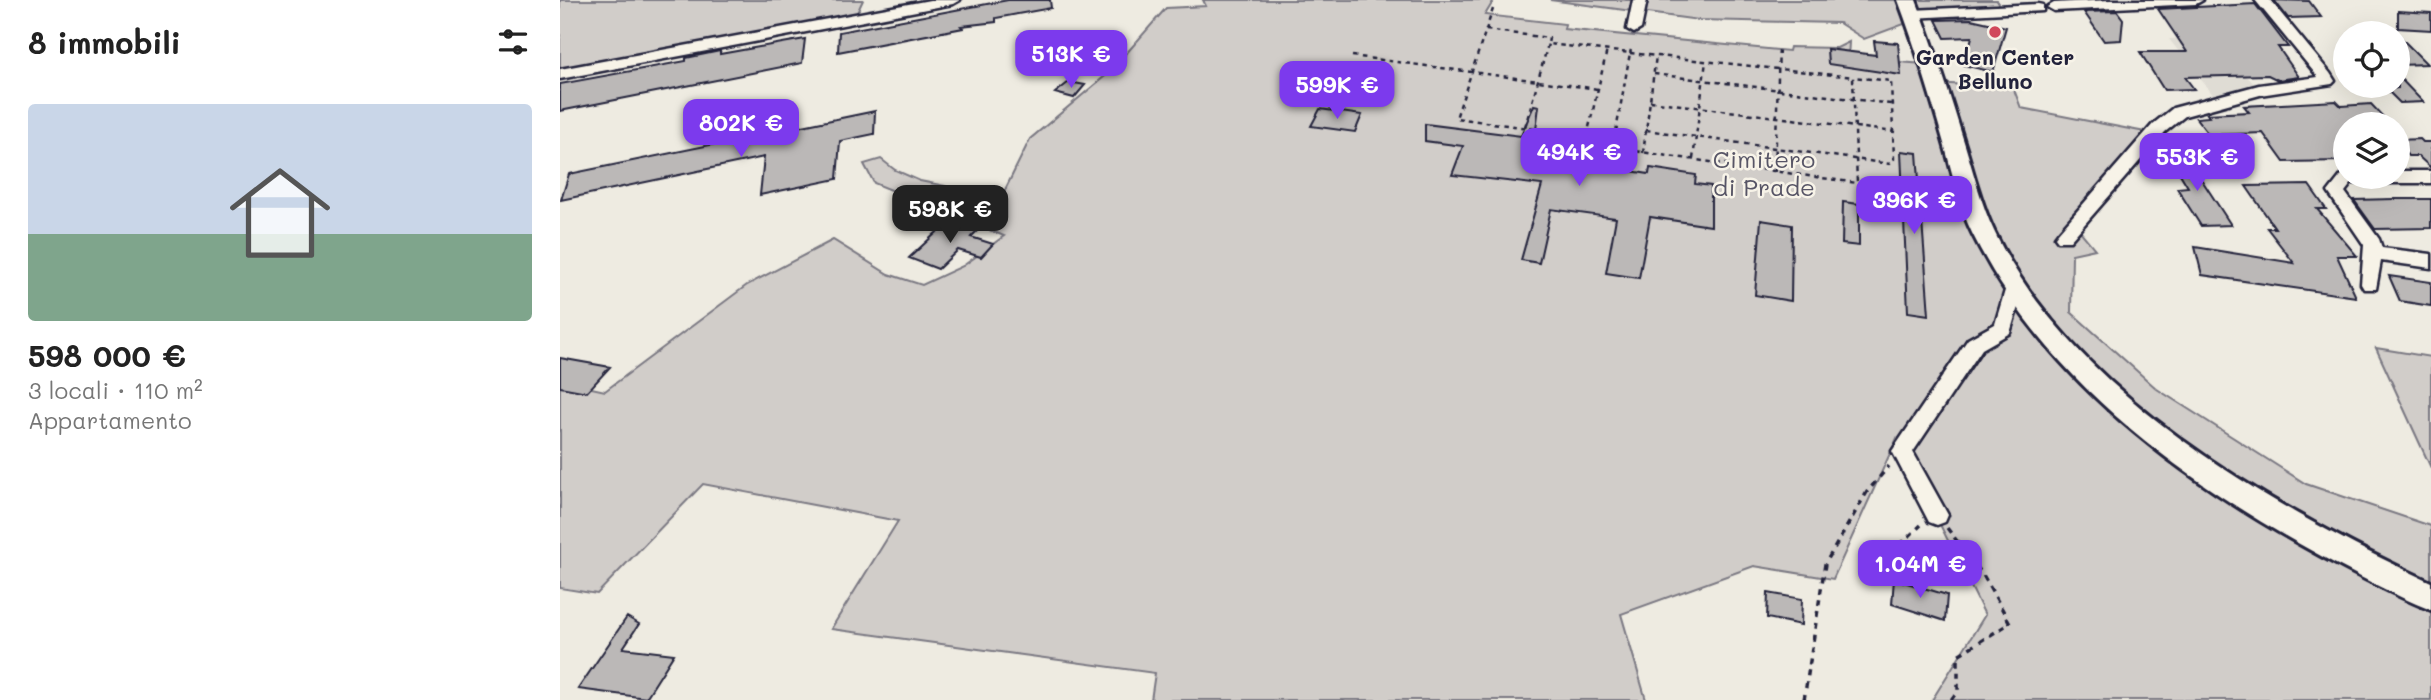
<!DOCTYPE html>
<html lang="it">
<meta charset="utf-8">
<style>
body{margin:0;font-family:Mali,sans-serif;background:#f2f2f2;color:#222;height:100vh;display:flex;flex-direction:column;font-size:26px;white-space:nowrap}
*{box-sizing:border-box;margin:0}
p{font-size:23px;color:#767676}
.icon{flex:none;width:38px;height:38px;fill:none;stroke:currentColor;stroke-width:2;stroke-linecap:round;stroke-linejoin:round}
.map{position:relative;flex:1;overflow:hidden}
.panel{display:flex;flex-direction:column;background:#fff;width:560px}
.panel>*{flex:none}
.buttons{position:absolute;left:1773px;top:21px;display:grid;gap:14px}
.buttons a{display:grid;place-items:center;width:77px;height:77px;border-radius:50%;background:#fff;box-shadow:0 7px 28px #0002;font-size:35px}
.price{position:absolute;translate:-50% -60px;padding:0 16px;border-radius:14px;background:#7c3aed;color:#fff;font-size:23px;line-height:46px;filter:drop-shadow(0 2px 4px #0008)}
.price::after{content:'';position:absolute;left:50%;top:42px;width:21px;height:16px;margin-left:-10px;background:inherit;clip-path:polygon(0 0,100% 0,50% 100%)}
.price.current{background:#222;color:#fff}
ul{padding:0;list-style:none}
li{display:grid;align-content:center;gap:14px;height:371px;padding:0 28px}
li span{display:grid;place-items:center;height:217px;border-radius:7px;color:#555}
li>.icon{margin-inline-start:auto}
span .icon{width:126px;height:126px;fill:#fffc;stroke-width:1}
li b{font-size:30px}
h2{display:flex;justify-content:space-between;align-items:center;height:84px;padding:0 28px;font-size:30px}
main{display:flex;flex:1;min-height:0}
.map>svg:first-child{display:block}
.built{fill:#dfdcd4}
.green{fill:#d1cdc9;stroke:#7a7882;stroke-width:2}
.building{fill:#bbb8b7;stroke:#22223b;stroke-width:2}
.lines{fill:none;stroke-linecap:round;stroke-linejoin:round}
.minor-casing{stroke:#22223b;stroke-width:5}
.major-casing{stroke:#22223b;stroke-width:6}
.path-far1{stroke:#22223b;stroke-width:2.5;stroke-dasharray:4.5 4.5;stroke-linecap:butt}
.path{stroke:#22223b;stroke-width:3.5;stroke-dasharray:6 6;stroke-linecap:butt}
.minor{fill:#f7f3e8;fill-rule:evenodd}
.major{fill:#f7f3e8;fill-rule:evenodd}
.poi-dot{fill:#d1495b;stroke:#f7f3e8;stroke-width:2.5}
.labels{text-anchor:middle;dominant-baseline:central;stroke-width:5;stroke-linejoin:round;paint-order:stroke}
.far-poi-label{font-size:21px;font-weight:bold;fill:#22223b;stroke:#f7f3e8}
.park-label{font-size:24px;fill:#575566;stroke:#f7f3e8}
</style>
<main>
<section class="panel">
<h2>8 immobili<svg class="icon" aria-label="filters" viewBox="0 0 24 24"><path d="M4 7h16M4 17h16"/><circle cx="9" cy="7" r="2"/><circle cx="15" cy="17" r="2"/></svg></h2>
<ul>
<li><span style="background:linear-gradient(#c9d6e8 60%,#7fa58c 0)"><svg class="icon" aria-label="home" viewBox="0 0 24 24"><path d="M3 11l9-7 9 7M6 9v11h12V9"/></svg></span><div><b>598 000 €</b><p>3 locali · 110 m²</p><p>Appartamento</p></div></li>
</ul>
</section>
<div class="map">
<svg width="1871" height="700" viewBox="0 0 1871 700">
<rect width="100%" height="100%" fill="#eeebe1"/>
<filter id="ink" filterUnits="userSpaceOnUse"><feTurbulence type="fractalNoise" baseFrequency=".0143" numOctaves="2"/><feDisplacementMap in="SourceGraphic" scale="14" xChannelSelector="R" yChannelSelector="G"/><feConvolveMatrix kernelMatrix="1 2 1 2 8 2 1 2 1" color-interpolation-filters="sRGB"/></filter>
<g filter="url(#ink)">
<path class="built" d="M1651,37L1695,85L1654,96L1609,39Z"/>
<path class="green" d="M0,0H303L295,17L0,78Z
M643,0H934L925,15L1005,24L1004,29L1229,51L1230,47L1277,48L1289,42L1288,58L1364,64L1369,83L1453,87L1461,108L1590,133L1510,219L1535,249L1512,254L1511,312L1597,389L1746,484L1871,526V700H1372L1425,615L1337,438L1273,579L1194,566L1061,614L1086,700H591L595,673L271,629L338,521L143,484L37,594L0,588V381L45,391L187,285L273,240L328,274L362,285L403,266L444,236L314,183L304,164L321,159L335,170L360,181L385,186L416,203L440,200L470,139L551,71L606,8L646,6Z
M990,0H1346L1355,20L1304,39L1279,23L1139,20Z
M1357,0H1437L1439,7L1362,12Z
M1816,348L1871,357V468Z"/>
<path class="building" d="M448,0H490L491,8L436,18V22L401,26L403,28L278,52L279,32Z
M1714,0L1749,1L1761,17L1728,18Z
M1695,4L1728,47H1718L1739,77L1718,80L1708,75L1625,77L1634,89L1604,90L1580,52H1627L1598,9Z
M1557,11L1563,19L1561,40L1544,41L1524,12Z
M1838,11L1871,13V30L1838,28Z
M1411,19L1446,27L1433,72L1404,65L1412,37L1385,38L1376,20Z
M1838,35L1867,64L1838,65Z
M245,39L242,63L0,111V84L126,61V58L160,51V54Z
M506,39L540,54L502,72L483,63V55Z
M1314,41L1338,43L1341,75L1268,64L1267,49L1316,55Z
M1838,76L1863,102L1840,103L1826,89L1838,88Z
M509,82L525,85L514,98L495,93Z
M1776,101L1781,106L1811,104L1828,122L1785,124V161L1724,162L1703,133L1649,135L1636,118L1649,117L1647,114L1689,112L1684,106Z
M974,105L979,106L975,138L1027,145L1024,160L1059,165L1058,169L1089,174L1090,168L1136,175L1135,184L1151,186V226L1090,217L1079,278L1046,273L1056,218L991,209L979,263L961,260L982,185L892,175L903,146L865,141V124L961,136Z
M760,109L802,115L795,132L751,126Z
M315,111L314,134L280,141L277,179L200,195L204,157L1,200L9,174Z
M1860,139L1863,142H1871V168L1858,156H1848L1838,144V140Z
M1341,151L1357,153L1369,315L1348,312Z
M1606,151H1623L1671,225L1641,226L1617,188L1628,187Z
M1749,185L1766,209H1757L1797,256H1777L1796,297L1642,275L1635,247L1734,263L1707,228H1715L1686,186Z
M1834,199H1871V228L1815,229L1794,200Z
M1283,202L1299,204V246L1282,244Z
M1201,220L1232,225L1231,301L1195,295Z
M389,221L417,231L411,237L433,244L421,257L398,250L378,269L349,258Z
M1829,276L1871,282V306L1840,301Z
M0,358L50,367L27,392L0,387Z
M1334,579L1387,595L1385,621L1332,604Z
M1208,593L1242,599L1241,625L1207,618Z
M67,617L79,624L63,648L114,654L86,698L18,689Z"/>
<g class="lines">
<g class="minor-casing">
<path id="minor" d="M370,0H400L393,4L0,79V69Z
M1073,0H1087L1081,29L1074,33L1067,29Z
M1550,0H1643L1636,4L1494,11L1487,7L1494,3Z
M1695,0H1710L1770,73L1775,81L1772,84L1700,95L1625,116L1605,132L1510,241H1498L1495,237L1498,233L1593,124L1613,108L1699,85L1758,77Z
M1478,4L1483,5V11L1352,18L1345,14L1352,10Z
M1838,171H1871V183H1792L1785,192L1819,239L1822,248L1871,254V268L1821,261L1816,289H1804L1801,284L1804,245L1768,192L1783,173L1785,177H1838Z
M1455,280L1461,282L1464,287L1450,333L1422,349L1353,452L1388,515L1385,522L1377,525L1369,522L1332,451L1408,339L1435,324L1446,287L1449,282Z"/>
</g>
<g class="major-casing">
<path id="major" d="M1338,0H1356C1375,48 1390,96 1405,145C1414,174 1421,204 1434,231C1512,394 1712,508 1871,582V610C1833,595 1797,575 1761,556C1621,480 1484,379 1412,233C1399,206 1393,175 1385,147C1371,97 1356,48 1338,0Z"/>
</g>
<path class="path-far1" d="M933,9L896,118L1054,140
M926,30L989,38L988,44L1070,53
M1070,53L1293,77L1297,183L1053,148Z
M1070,53L1071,50
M792,56L1038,89
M1094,74L1331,104
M1090,101L1335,132
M965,127L988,44
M1086,130L1330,164L1334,159L1331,81L1293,77
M1027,136L1047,50
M1083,153L1096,56
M1133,159L1146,61
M1215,172L1219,46"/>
<path class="path" d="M1387,528L1423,575L1450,623L1398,655V690L1391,700
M1330,567L1342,543L1361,525
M1244,700L1265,564L1307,492L1329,466"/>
<use href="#minor" class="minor"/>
<use href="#major" class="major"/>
</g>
</g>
<circle class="poi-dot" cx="1435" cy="32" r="7"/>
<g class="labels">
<g class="far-poi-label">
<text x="1435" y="56">Garden Center<tspan x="1435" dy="24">Belluno</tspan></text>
</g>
<g class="park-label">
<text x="1204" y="158">Cimitero<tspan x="1204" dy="28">di Prade</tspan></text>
</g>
</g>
</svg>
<div class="buttons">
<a><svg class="icon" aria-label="locate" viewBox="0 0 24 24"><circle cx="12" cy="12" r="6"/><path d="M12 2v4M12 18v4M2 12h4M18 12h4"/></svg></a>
<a><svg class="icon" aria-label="layers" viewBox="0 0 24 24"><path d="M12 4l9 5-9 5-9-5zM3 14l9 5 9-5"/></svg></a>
</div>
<b class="price" style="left:511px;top:90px">513K €</b>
<b class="price" style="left:777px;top:121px">599K €</b>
<b class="price" style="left:181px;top:159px">802K €</b>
<b class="price" style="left:1019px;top:188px">494K €</b>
<b class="price" style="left:1637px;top:193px">553K €</b>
<b class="price" style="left:1354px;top:236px">396K €</b>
<b class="price current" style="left:390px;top:245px">598K €</b>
<b class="price" style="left:1360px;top:600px">1.04M €</b>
</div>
</main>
